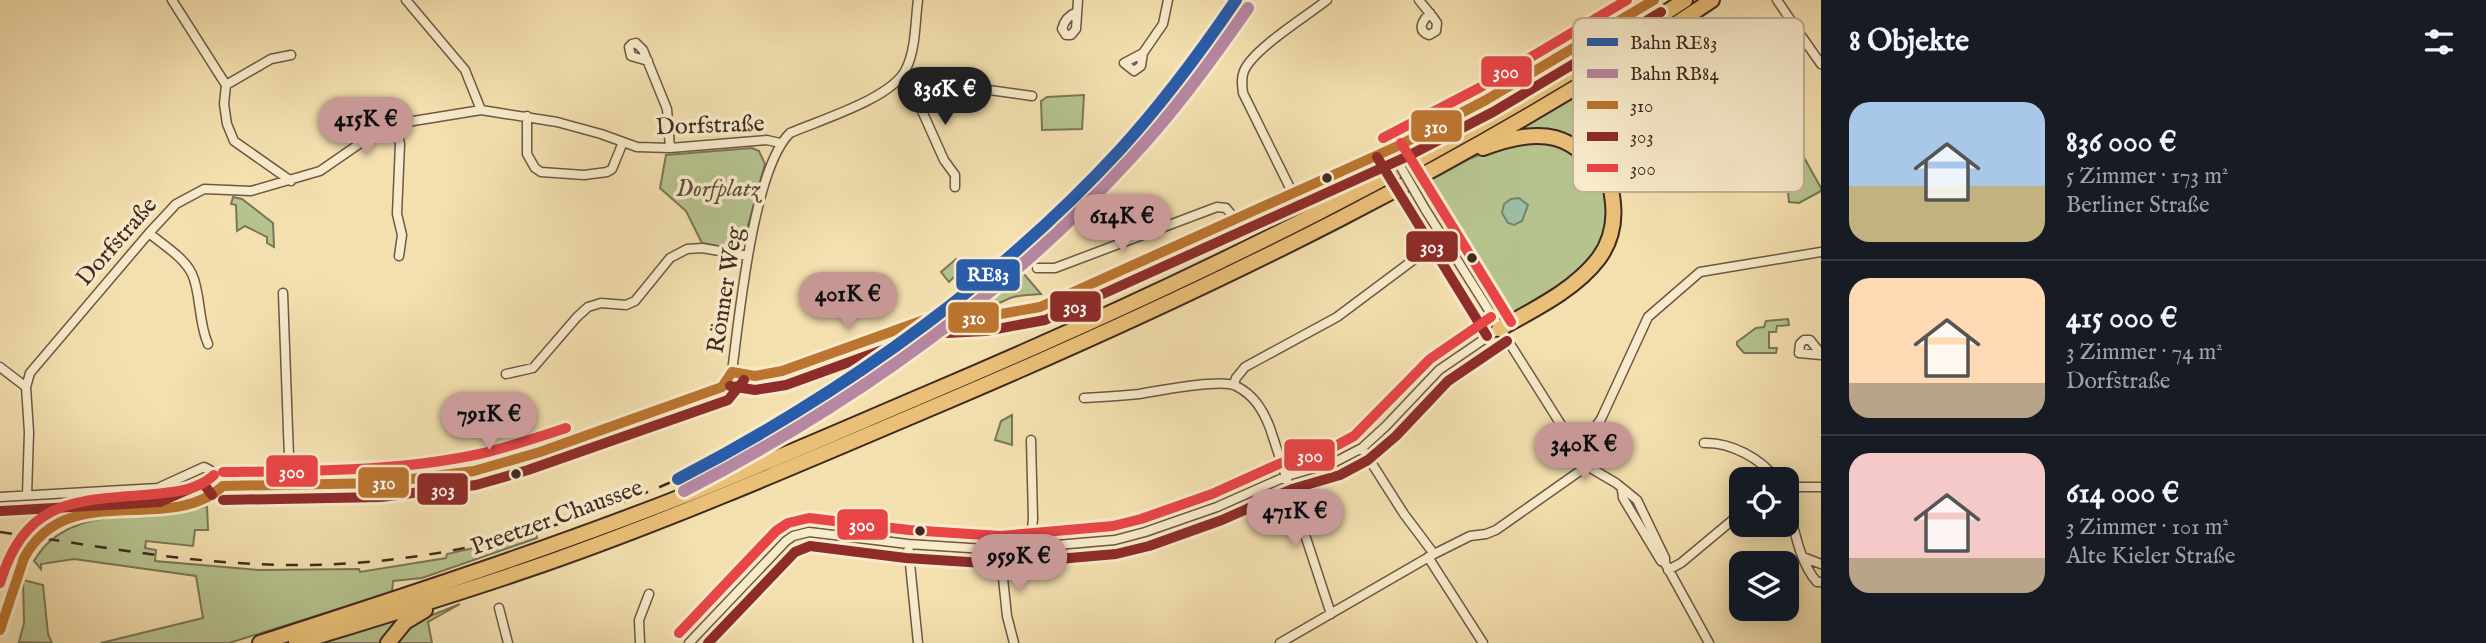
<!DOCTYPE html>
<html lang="de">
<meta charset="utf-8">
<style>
body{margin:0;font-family:"IM FELL English",serif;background:#20242c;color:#f1f3f6;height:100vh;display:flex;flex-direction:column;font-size:26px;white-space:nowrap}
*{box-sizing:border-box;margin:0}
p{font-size:23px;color:#9ea1a6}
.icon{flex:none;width:38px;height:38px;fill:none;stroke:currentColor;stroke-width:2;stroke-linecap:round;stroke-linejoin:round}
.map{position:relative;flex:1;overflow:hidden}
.sheet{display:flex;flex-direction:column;background:#171b24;width:665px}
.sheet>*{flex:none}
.fabs{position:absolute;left:1729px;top:467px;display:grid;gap:14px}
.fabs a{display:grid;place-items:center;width:70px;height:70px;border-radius:14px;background:#171b24;box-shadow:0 4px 18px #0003;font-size:35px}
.price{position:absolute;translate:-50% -60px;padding:0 16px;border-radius:24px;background:#c59692;color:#111;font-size:23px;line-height:46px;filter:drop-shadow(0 2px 4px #0008)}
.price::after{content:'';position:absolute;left:50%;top:42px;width:21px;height:16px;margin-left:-10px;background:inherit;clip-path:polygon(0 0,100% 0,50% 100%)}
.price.active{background:#222;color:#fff}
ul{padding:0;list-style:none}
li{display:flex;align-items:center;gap:21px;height:175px;padding:0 28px}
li+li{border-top:2px solid #363941}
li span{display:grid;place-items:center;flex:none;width:196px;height:140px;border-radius:21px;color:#555}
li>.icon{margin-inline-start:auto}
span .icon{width:84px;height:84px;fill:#fffc;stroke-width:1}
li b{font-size:30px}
h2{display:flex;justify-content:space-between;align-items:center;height:84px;padding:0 28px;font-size:30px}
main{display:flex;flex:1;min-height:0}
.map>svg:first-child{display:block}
.green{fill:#b6c38f;stroke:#7a7658;stroke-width:2}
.water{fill:#9dbea5;stroke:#778370;stroke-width:2}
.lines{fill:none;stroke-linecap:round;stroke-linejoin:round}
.street-casing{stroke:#6c5844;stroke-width:11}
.highway-casing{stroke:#3f2a21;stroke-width:18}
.street{stroke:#f8ebcb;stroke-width:8}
.highway{stroke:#eac078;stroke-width:14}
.rail{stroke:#3f2a21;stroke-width:2.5;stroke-dasharray:12 12;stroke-linecap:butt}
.street-bridge-casing{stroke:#6c5844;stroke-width:11;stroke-linecap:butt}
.street-bridge{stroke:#f8ebcb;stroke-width:8}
.bus-1-casing{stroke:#f8ebcb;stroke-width:16}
.bus-2-casing{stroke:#f8ebcb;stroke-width:16}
.bus-3-casing{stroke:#f8ebcb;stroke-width:16}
.bus-1{stroke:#bb7530;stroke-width:10}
.bus-2{stroke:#8e2c29;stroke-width:10}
.bus-3{stroke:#e94547;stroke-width:10}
.rail-1-casing{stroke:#f8ebcb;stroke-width:18}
.rail-2-casing{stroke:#f8ebcb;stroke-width:18}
.rail-1{stroke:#295caa;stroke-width:12}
.rail-2{stroke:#b687a1;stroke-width:12}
.bus-dot{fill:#3f2a21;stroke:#f8ebcb;stroke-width:2.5}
.labels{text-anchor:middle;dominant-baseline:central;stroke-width:7;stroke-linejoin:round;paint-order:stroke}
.street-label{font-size:24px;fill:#3f2a21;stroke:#f8ebcb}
.park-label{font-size:24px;font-style:italic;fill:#5d503c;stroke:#f8ebcb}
.key{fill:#f8ebcb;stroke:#c0b198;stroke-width:2}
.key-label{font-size:19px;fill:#3f2a21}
.line-badge{stroke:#f8ebcb;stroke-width:2.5}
.badge-label{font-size:19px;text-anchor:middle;font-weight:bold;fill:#fff}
</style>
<main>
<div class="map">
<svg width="1821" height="643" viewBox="0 0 1821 643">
<rect width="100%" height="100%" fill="#f4e0af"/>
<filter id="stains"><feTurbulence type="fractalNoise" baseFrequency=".00286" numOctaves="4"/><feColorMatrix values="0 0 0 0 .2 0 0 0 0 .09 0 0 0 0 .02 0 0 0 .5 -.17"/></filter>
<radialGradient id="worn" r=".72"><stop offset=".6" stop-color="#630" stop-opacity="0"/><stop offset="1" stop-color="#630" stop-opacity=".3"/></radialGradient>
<path class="green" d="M1608,77L1604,171L1536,130L1515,131Z
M1084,95L1082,129L1042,130L1041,101L1047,97Z
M1541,139L1564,145L1597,175L1607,201V228L1595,254L1572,277L1506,317L1421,185L1469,159L1510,142Z
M1783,143H1796L1821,188V191L1799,203L1789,202Z
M752,148L759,151L765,164L744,240L734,249L702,243L686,211L660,188L666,155Z
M233,197L242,199L273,223L274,247L267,243V237L245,226L237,231L236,205L231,204Z
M956,259L964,267L949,282L941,272Z
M1012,260L1041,294C1032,295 1022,295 1013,297C999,302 973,320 962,302Z
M1788,319L1789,325L1777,326L1776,332H1769V348H1777L1776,353H1744L1737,345V342L1756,328L1764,327L1766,321Z
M1012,415V445L995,440L1001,421Z
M207,506L208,530H195L193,546L146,541L145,548L156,550L155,561L258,570L359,569L360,572L446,558L447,554L536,534L537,538L422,578L393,581L392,592L229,643H101L203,618L196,576L74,559L41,564V569L34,561C38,555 42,548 48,543C90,504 157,522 207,506Z
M23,580L43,585L48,634L52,643L19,642L24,623Z
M460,604L428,622L432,643H395L412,623Z
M399,616L400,623L385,643H314Z"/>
<path class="water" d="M1519,198L1528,205L1522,221L1514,225L1508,223L1502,213L1504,204L1511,199Z"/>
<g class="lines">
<g class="street-casing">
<path id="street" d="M172,0L226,85L224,104L227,124L234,141L291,181
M406,0L465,70L481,110
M1419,0C1425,8 1432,15 1437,23L1436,31L1429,35C1416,30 1423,20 1430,13
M1777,0L1802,37
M1077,12C1069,15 1064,21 1062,29L1066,35H1071L1076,29L1078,0
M1143,53L1124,63L1134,71L1141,66L1143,53L1163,24L1168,0
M648,61L631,56L629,47L632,44L636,43L643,50L667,109L670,148
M1743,76L1763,106L1764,112L1753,126
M902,78L1032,96
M902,78L914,93L944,160L955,175V187
M226,85L271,59L291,55
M527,116V154L535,168L541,172L584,175L607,172L612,169L623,142
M395,124L400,144L397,214L402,235L399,256
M1675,151L1691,162L1693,177L1677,178C1676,168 1673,156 1676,146C1687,102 1765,61 1802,37L1821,64
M1293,194L1243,93C1242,85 1241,78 1244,71C1253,49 1307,16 1327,0
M1425,209L1587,466L1616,483L1637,500L1665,558V563
M149,233C163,245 184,257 192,274C201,293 198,322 208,344
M1037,268H1055L1217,207L1226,208L1235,219
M283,293L290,485
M1821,354L1810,340H1804L1800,344L1799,353L1821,355
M0,367L26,387
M732,372L755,376L782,371L924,320L984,317L1040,307L1400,145L1486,100L1654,0
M506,374L533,368L577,317L588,307L601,303L626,305L635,301L670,258L687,249L702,248L748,256
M1234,384L1236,378L1245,367L1337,317L1432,246
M1084,398C1102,397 1120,396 1139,394C1157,391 1222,378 1236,386C1254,395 1263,410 1270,428L1331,614
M1704,443C1730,442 1761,458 1777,480
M1362,448L1404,514L1434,554
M1577,448L1586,440L1601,419L1648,317L1700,272L1821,252
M223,486C306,485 392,488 474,471C519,461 562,444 605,427C644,413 683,400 722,387L732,372C739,318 753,169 790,133C820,120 893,98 906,69C916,49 915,22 918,0
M1787,487H1821
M1622,490L1623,498L1661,561L1665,563L1709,643
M27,495L29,432L26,387L30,373L149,233L176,204L204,189L251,191L320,171L378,131L395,124L481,110L557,122L601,134L637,147L670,148L767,140L780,143
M0,497L158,488L204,467L210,470L223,486
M1787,501C1794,527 1799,562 1817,582H1821
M908,544L918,643
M1030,547L1033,519L1031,440
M1000,550L1007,616L1014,643
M1428,557L1483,643
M1803,557L1821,564
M1668,570L1681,563L1741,513
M499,608L508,643
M0,630C11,604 14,573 29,549C67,493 147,519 201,500C204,499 208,499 211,497C215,495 219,489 223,486
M640,643L639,620L649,594
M689,643L786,541L793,536L809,532L908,544L1000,550L1115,540L1145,532L1217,507L1287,476L1335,462L1362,448L1386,426L1439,370L1499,329
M1280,643L1434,554L1470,536L1486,534L1496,530L1587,466"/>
</g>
<g class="highway-casing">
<path id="highway" d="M1483,148C1541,126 1575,131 1609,185
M1499,329C1533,310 1575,290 1599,258C1637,206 1586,149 1604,96C1610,81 1622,69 1633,58
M260,643C405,596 549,549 691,493C772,461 851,426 931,392C1192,281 1448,157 1685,0
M296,643C384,616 471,590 558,559C690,512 820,455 950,400C1213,288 1475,161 1712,0
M388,643L405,622L425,610"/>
</g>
<use href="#street" class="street"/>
<use href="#highway" class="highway"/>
<path class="rail" d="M0,532C79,543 158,558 238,563C390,574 539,541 678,479"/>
<g class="street-bridge-casing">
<path id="street-bridge" d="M1395,157L1425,209"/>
</g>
<use href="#street-bridge" class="street-bridge"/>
<g class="bus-1-casing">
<path id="bus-1" d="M732,372L755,376L782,371L924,320L984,317L1040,307L1400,145L1486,100L1654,0
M223,486L380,483L474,471L540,452L722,387L732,372
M0,630L24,558C68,477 170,536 223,486"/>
</g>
<g class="bus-2-casing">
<path id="bus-2" d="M1377,157L1487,336
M730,386L755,390L786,385L927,334L986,331L1045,320L1406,157L1493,112L1661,12
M223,500L381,497L476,485L528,470L728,400L744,380
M1,511L160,502L203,483L212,495
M708,643L795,552L810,546L906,558L1000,564L1116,554L1149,546L1222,520L1292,489L1340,475L1368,460L1396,436L1448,381L1507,341"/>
</g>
<g class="bus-3-casing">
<path id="bus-3" d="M1383,138L1479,88L1627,0
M1401,143L1511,322
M223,472C310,471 399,472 484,453C512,446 539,437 566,428
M0,583C28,491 85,502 164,493C183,491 200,488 214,475
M679,633L776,531L788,523L809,518L909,530L1000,536L1113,526L1141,519L1212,494L1281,463L1330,449L1354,436L1430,359L1491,317"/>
</g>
<use href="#bus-1" class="bus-1"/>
<use href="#bus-2" class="bus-2"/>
<use href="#bus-3" class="bus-3"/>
<g class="rail-1-casing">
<path id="rail-1" d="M678,479C841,394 994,286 1119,151C1162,104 1200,53 1236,0"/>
</g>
<g class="rail-2-casing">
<path id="rail-2" d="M684,491C848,406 1005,296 1130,159C1174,112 1211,61 1248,8"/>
</g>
<use href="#rail-1" class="rail-1"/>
<use href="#rail-2" class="rail-2"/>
</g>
<g class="bus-dot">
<circle cx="1327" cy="178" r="6"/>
<circle cx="1472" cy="258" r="6"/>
<circle cx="516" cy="474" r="6"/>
<circle cx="920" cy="531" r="6"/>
</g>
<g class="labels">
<g class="street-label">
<text transform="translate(710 126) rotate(-2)">Dorfstraße</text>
<text transform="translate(117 242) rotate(-49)">Dorfstraße</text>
<text transform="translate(726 290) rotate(-81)">Rönner Weg</text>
<text transform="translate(557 518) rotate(-20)">Preetzer Chaussee</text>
</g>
<g class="park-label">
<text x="718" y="189">Dorfplatz</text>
</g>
</g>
<rect x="1573" y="18" width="231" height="174" rx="10" class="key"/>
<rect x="1587" y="38" width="31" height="8" fill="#295caa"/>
<rect x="1587" y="69" width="31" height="9" fill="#b687a1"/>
<rect x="1587" y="101" width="31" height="8" fill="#bb7530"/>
<rect x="1587" y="132" width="31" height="9" fill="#8e2c29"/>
<rect x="1587" y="164" width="31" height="8" fill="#e94547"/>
<g class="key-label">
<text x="1630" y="49">Bahn RE83</text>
<text x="1630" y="80">Bahn RB84</text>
<text x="1630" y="112">310</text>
<text x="1630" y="143">303</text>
<text x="1630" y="175">300</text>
</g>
<g class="line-badge">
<rect x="1480" y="55" width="53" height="33" rx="7" fill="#e94547"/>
<rect x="1410" y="109" width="53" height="34" rx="7" fill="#bb7530"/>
<rect x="1405" y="230" width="54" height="33" rx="7" fill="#8e2c29"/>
<rect x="955" y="258" width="66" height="34" rx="7" fill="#295caa"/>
<rect x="1049" y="290" width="53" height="33" rx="7" fill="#8e2c29"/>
<rect x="947" y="301" width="53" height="33" rx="7" fill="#bb7530"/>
<rect x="1283" y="438" width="53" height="34" rx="7" fill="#e94547"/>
<rect x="265" y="454" width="54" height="34" rx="7" fill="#e94547"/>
<rect x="357" y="466" width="53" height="33" rx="7" fill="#bb7530"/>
<rect x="416" y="472" width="53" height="34" rx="7" fill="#8e2c29"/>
<rect x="836" y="508" width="53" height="33" rx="7" fill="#e94547"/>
</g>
<g class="badge-label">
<text x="1506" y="78">300</text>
<text x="1436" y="133">310</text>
<text x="1432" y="253">303</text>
<text x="988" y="281">RE83</text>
<text x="1075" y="313">303</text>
<text x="974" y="324">310</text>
<text x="1310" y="462">300</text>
<text x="292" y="478">300</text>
<text x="384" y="489">310</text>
<text x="443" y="496">303</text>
<text x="862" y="531">300</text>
</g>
<rect width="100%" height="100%" filter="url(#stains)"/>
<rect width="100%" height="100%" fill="url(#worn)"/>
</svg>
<div class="fabs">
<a><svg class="icon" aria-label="locate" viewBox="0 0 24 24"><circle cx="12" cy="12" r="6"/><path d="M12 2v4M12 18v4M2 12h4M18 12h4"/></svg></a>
<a><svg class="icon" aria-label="layers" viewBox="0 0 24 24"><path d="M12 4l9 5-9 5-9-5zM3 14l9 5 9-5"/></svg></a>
</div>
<b class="price active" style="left:945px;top:127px">836K €</b>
<b class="price" style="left:366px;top:157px">415K €</b>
<b class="price" style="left:1122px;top:254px">614K €</b>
<b class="price" style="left:848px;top:332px">401K €</b>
<b class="price" style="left:489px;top:452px">791K €</b>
<b class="price" style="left:1584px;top:482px">340K €</b>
<b class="price" style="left:1295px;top:549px">471K €</b>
<b class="price" style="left:1019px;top:594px">959K €</b>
</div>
<section class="sheet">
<h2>8 Objekte<svg class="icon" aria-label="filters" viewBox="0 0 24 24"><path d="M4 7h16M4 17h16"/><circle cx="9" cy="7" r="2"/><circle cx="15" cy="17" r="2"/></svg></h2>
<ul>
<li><span style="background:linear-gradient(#a9c7e8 60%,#c2b280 0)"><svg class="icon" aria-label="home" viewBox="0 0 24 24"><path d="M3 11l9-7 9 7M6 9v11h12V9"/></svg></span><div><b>836 000 €</b><p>5 Zimmer · 173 m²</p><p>Berliner Straße</p></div></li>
<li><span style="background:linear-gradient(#ffd9b3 75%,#b9a48a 0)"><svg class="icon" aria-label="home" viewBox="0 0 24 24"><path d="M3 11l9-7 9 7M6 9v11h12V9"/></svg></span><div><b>415 000 €</b><p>3 Zimmer · 74 m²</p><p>Dorfstraße</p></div></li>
<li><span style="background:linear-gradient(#f6c9c9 75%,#b9a48a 0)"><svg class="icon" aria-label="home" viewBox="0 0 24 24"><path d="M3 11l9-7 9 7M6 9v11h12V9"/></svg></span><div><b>614 000 €</b><p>3 Zimmer · 101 m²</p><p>Alte Kieler Straße</p></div></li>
</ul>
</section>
</main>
